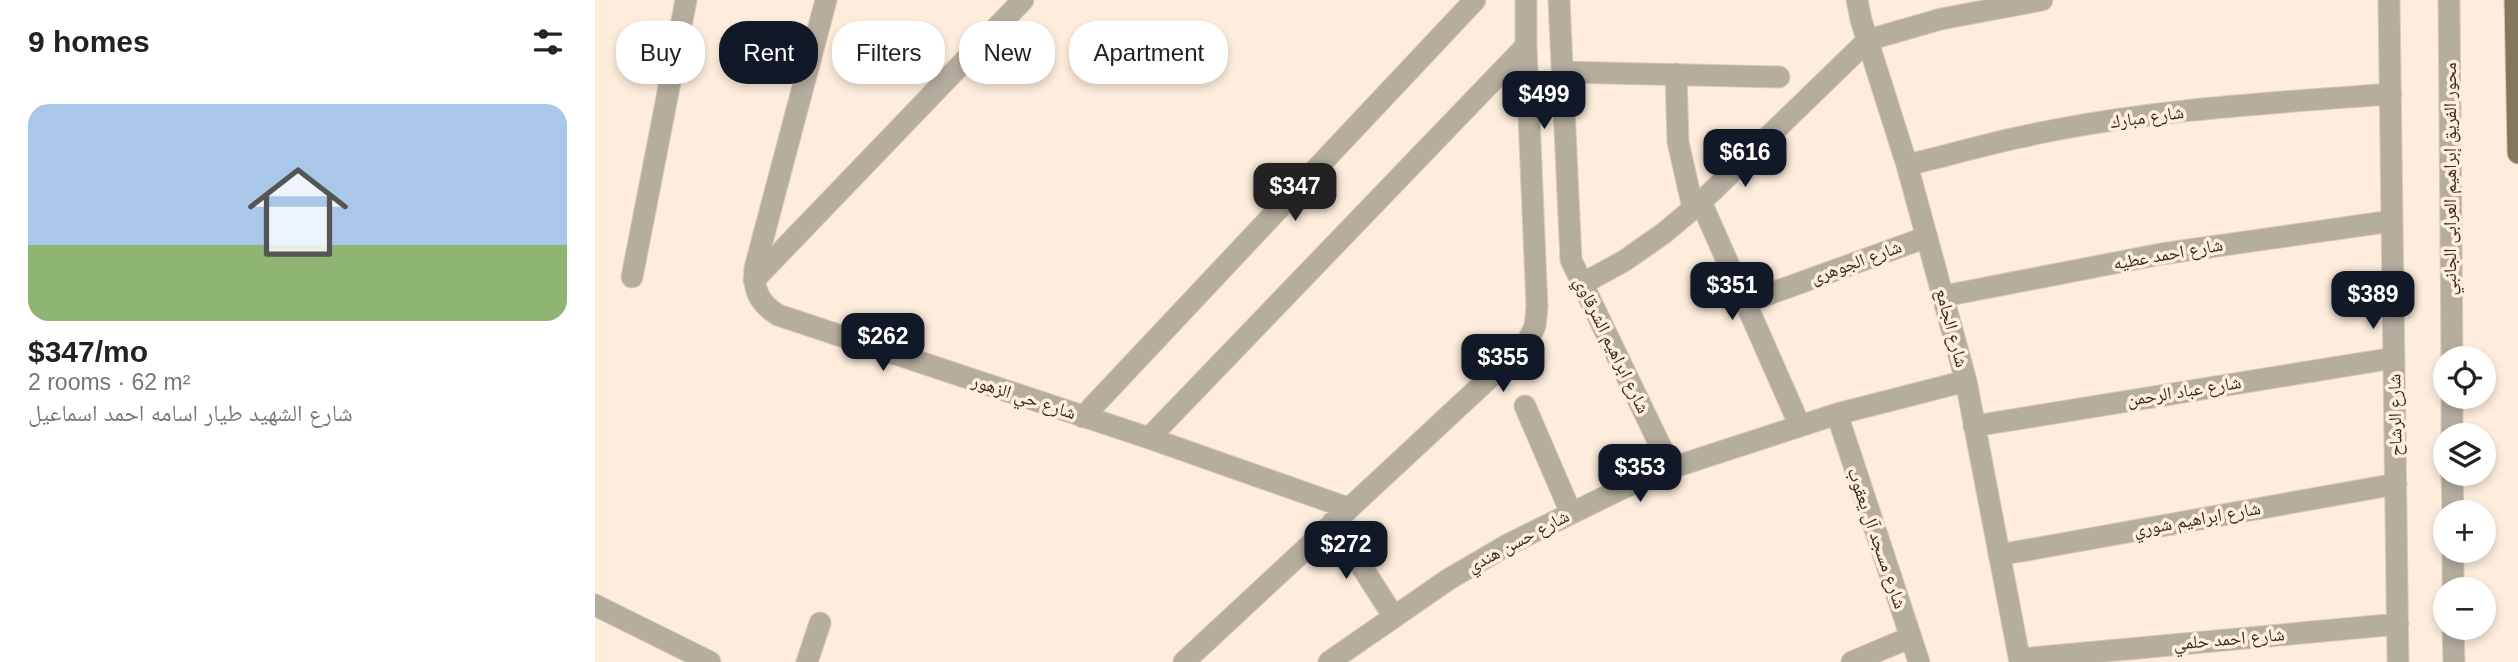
<!DOCTYPE html>
<meta charset="utf-8">
<style>
body{margin:0;font-family:Helvetica,"Noto Naskh Arabic",sans-serif;background:#f2f2f2;color:#222;height:100vh;display:flex;flex-direction:column;font-size:26px;white-space:nowrap}
*{box-sizing:border-box;margin:0}
p{font-size:23px;color:#767676}
.icon{flex:none;width:38px;height:38px;fill:none;stroke:currentColor;stroke-width:2;stroke-linecap:round;stroke-linejoin:round}
.map{position:relative;flex:1;overflow:hidden}
.sheet{display:flex;flex-direction:column;background:#fff;width:595px}
.sheet>*{flex:none}
.hud{position:absolute;left:21px;top:21px;width:665px;height:63px;display:flex;gap:14px}
.tools{position:absolute;left:1838px;top:346px;display:grid;gap:14px}
.tools a{display:grid;place-items:center;width:63px;height:63px;border-radius:50%;background:#fff;box-shadow:0 4px 10px #0003;font-size:35px}
.price{position:absolute;translate:-50% -60px;padding:0 16px;border-radius:14px;background:#111827;color:#fff;font-size:23px;line-height:46px;filter:drop-shadow(0 2px 4px #0008)}
.price::after{content:'';position:absolute;left:50%;top:42px;width:21px;height:16px;margin-left:-10px;background:inherit;clip-path:polygon(0 0,100% 0,50% 100%)}
.price.active{background:#222;color:#fff}
ul{padding:0;list-style:none}
li{display:grid;align-content:center;gap:14px;height:371px;padding:0 28px}
li+li{border-top:2px solid #e0e0e0}
li span{display:grid;place-items:center;height:217px;border-radius:21px;color:#555}
li>.icon{margin-inline-start:auto}
span .icon{width:126px;height:126px;fill:#fffc;stroke-width:1}
li b{font-size:30px}
h2{display:flex;justify-content:space-between;align-items:center;height:84px;padding:0 28px;font-size:30px}
.pill{padding:0 24px;border-radius:28px;background:#fff;box-shadow:0 4px 10px #0003;font-size:24px;line-height:63px}
.pill.active{background:#111827;color:#fff}
main{display:flex;flex:1;min-height:0}
.map>svg:first-child{display:block}
.lines{fill:none;stroke-linecap:round;stroke-linejoin:round}
.minor-casing{stroke:#dacaba;stroke-width:23}
.major-casing{stroke:#dacaba;stroke-width:23}
.minor{stroke:#b5ae9f;stroke-width:21}
.major{stroke:#83775c;stroke-width:21}
.labels{text-anchor:middle;dominant-baseline:central;stroke-width:7;stroke-linejoin:round;paint-order:stroke}
.street-label{font-size:18px;fill:#342a1f;stroke:#feeddc}
</style>
<main>
<section class="sheet">
<h2>9 homes<svg class="icon" aria-label="filters" viewBox="0 0 24 24"><path d="M4 7h16M4 17h16"/><circle cx="9" cy="7" r="2"/><circle cx="15" cy="17" r="2"/></svg></h2>
<ul>
<li><span style="background:linear-gradient(#a9c7e8 65%,#8fb573 0)"><svg class="icon" aria-label="home" viewBox="0 0 24 24"><path d="M3 11l9-7 9 7M6 9v11h12V9"/></svg></span><div><b>$347/mo</b><p>2 rooms · 62 m²</p><p>شارع الشهيد طيار اسامه احمد اسماعيل</p></div></li>
</ul>
</section>
<div class="map">
<svg width="1923" height="662" viewBox="0 0 1923 662">
<rect width="100%" height="100%" fill="#feeddc"/>
<g class="lines">
<g class="minor-casing">
<path id="minor" d="M231,0L160,268C158,290 164,303 183,315L554,438L753,508
M964,0L976,260L1076,468
M1262,0L1266,20L1312,165L1371,381L1425,662
M1794,0L1803,662
M1854,0L1857,359
M967,72L1184,77
M1081,74L1083,142L1098,208
M1312,165C1350,156 1388,145 1426,137C1547,110 1673,103 1796,94
M1106,202L1205,426
M37,277L91,0
M159,280L428,0
M987,284L1029,261L1069,233L1106,202L1273,40L1346,19L1447,0
M1349,296L1566,254L1797,221
M1152,302L1332,237
M1857,397V436
M930,406L976,513
M1242,414L1324,662
M488,417L880,0
M1379,426L1799,358
M554,438L931,46
M1857,474L1858,513
M738,522L799,617
M1858,551V590
M1404,555L1801,484
M0,605L115,662
M1858,628L1859,662
M1425,659L1803,624
M212,662L225,623
M589,662L932,343L940,326L942,307L931,46V0
M734,662L854,579L914,544L1026,489L1076,468L1242,414L1371,381
M1257,662L1316,637"/>
</g>
<g class="major-casing">
<path id="major" d="M1920,0L1923,153"/>
</g>
<use href="#minor" class="minor"/>
<use href="#major" class="major"/>
</g>
<g class="labels">
<g class="street-label">
<text transform="translate(1552 117) rotate(-8)">شارع مبارك</text>
<text transform="translate(1855 179) rotate(-90)">محور الفريق إبراهيم العرابى الجانبي</text>
<text transform="translate(1573 254) rotate(-10)">شارع احمد عطيه</text>
<text transform="translate(1261 262) rotate(-20)">شارع الجوهرى</text>
<text transform="translate(1357 328) rotate(75)">شارع الجامع</text>
<text transform="translate(1017 345) rotate(64)">شارع ابراهيم الشرقاوي</text>
<text transform="translate(1589 391) rotate(-9)">شارع عباد الرحمن</text>
<text transform="translate(429 397) rotate(18)">شارع حي الزهور</text>
<text transform="translate(1800 415) rotate(-91)">شارع الرشاح</text>
<text transform="translate(1602 519) rotate(-10)">شارع ابراهيم شوري</text>
<text transform="translate(1282 538) rotate(71)">شارع مسجد آل يعقوب</text>
<text transform="translate(923 541) rotate(-28)">شارع حسن هندي</text>
<text transform="translate(1634 639) rotate(-5)">شارع احمد حلمي</text>
</g>
</g>
</svg>
<div class="tools">
<a><svg class="icon" aria-label="locate" viewBox="0 0 24 24"><circle cx="12" cy="12" r="6"/><path d="M12 2v4M12 18v4M2 12h4M18 12h4"/></svg></a>
<a><svg class="icon" aria-label="layers" viewBox="0 0 24 24"><path d="M12 4l9 5-9 5-9-5zM3 14l9 5 9-5"/></svg></a>
<a>+</a>
<a>−</a>
</div>
<b class="price" style="left:949px;top:131px">$499</b>
<b class="price" style="left:1150px;top:189px">$616</b>
<b class="price active" style="left:700px;top:223px">$347</b>
<b class="price" style="left:1137px;top:322px">$351</b>
<b class="price" style="left:1778px;top:331px">$389</b>
<b class="price" style="left:288px;top:373px">$262</b>
<b class="price" style="left:908px;top:394px">$355</b>
<b class="price" style="left:1045px;top:504px">$353</b>
<b class="price" style="left:751px;top:581px">$272</b>
<div class="hud">
<a class="pill">Buy</a>
<a class="pill active">Rent</a>
<a class="pill">Filters</a>
<a class="pill">New</a>
<a class="pill">Apartment</a>
</div>
</div>
</main>
